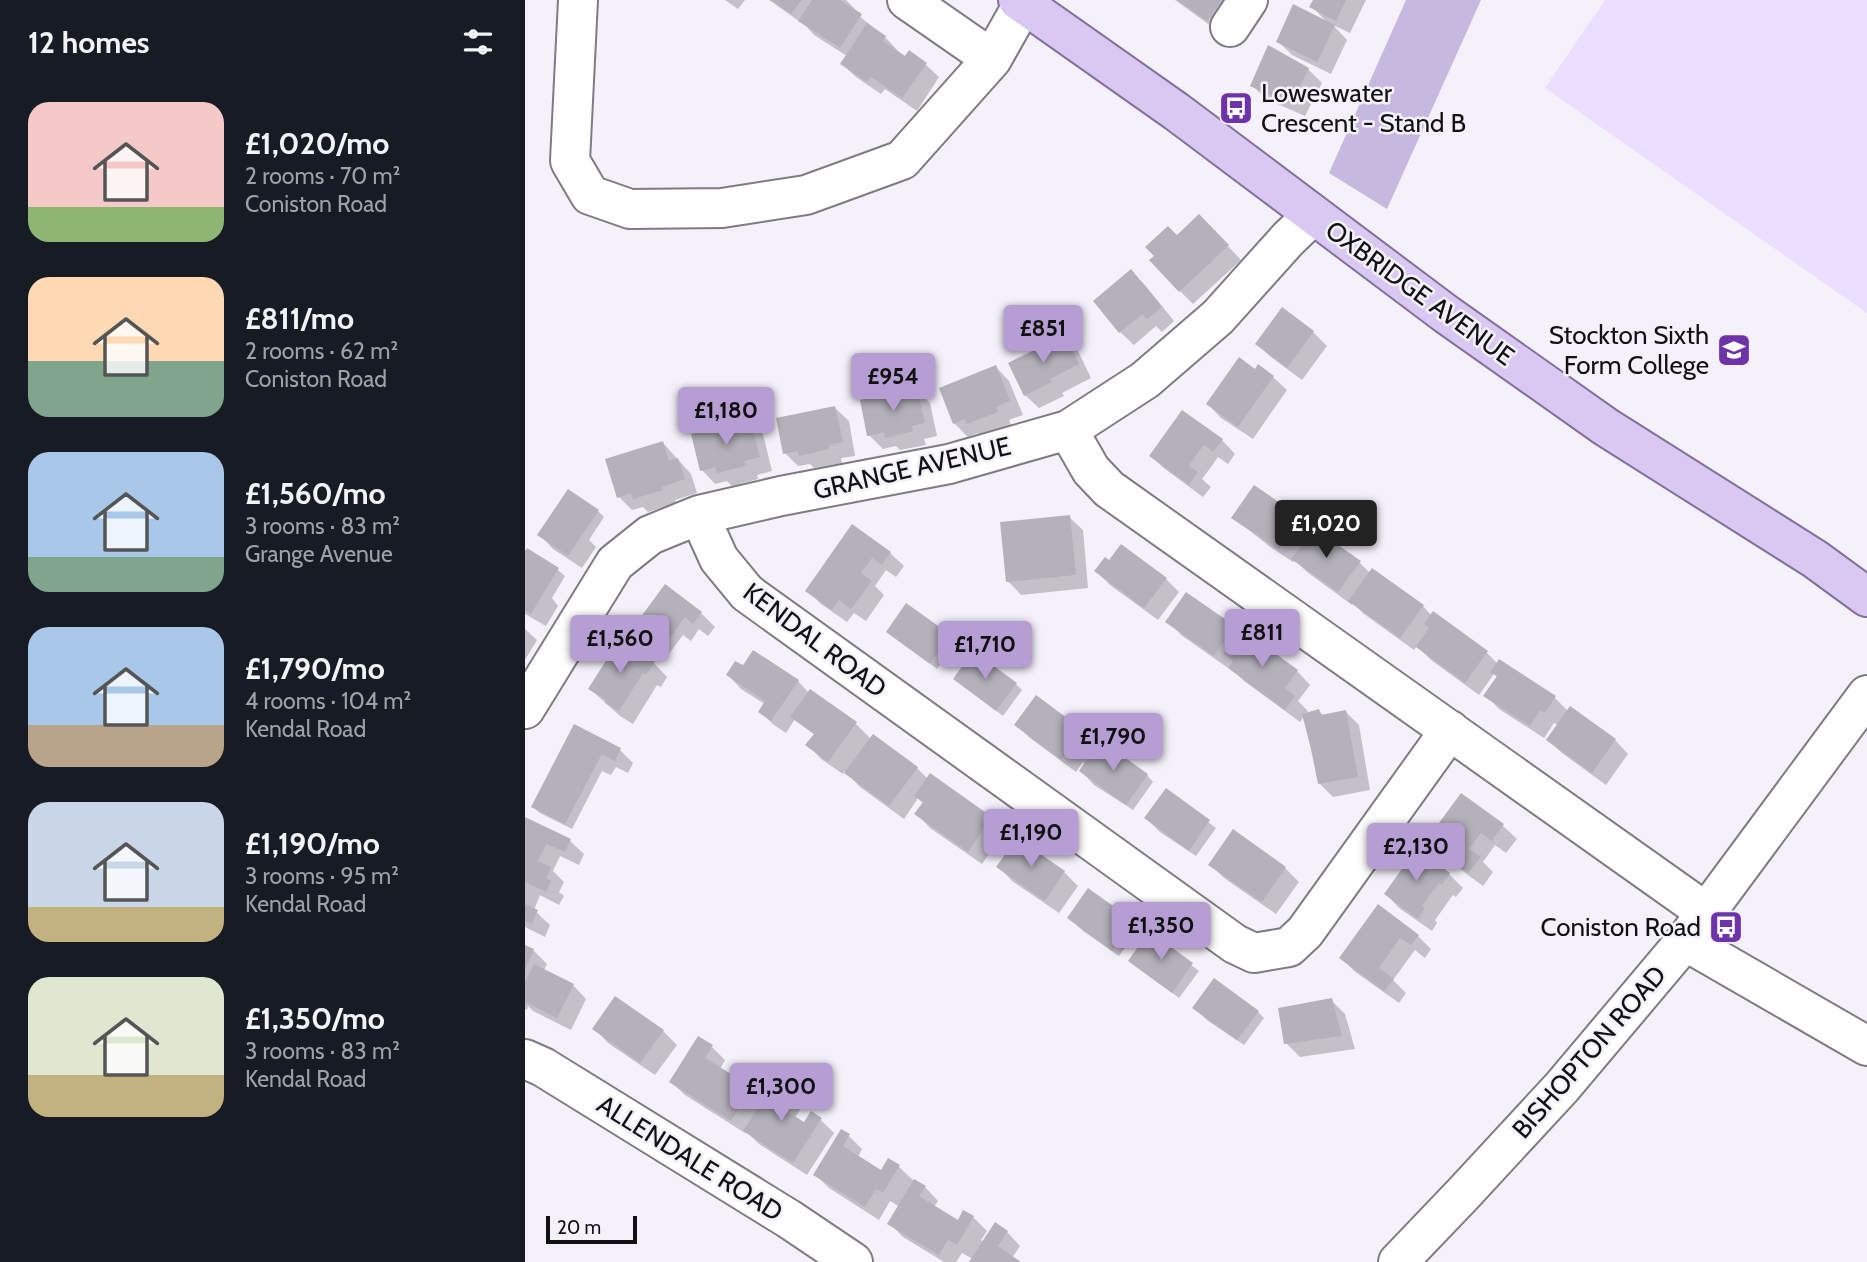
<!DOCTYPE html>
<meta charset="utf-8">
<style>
body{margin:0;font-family:Cabin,sans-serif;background:#242831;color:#f1f3f6;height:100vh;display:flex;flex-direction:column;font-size:26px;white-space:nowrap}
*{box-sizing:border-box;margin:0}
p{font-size:23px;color:#9ea1a6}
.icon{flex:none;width:38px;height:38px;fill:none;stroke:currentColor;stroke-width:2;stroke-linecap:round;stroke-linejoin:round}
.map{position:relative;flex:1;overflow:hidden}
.details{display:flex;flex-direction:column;background:#171b24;width:525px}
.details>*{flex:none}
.scale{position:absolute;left:21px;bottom:18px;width:91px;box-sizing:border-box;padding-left:7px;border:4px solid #111013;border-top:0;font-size:19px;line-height:24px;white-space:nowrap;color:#111013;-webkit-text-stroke:5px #f4f1fa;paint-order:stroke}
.price{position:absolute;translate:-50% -60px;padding:0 16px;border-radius:7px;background:#b69dd3;color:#111;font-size:23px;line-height:46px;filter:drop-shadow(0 2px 4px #0008)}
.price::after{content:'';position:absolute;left:50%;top:42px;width:21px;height:16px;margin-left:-10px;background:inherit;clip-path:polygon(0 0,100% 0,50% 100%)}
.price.on{background:#222;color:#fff}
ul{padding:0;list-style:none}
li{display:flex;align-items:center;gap:21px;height:175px;padding:0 28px}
li span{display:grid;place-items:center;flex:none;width:196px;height:140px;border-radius:21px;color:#555}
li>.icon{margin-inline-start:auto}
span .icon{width:84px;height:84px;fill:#fffc;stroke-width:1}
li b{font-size:30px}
h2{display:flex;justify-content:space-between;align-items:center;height:84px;padding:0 28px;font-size:30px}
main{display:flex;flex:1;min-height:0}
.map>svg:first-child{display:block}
.green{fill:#ebdefe}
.forest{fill:#c7b8df}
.shadow{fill:#0003}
.building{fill:#b4b1ba}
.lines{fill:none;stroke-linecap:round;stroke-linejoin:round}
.minor-casing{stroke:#7e7b83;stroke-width:42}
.major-casing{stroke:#82709d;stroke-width:42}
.minor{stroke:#fff;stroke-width:38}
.major{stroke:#d9c8f1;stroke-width:38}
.labels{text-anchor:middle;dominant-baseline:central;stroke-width:5;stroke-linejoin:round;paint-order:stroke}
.poi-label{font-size:26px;fill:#111013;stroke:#f4f1fa;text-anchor:end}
.street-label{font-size:26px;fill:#111013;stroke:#f4f1fa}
</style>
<main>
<section class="details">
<h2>12 homes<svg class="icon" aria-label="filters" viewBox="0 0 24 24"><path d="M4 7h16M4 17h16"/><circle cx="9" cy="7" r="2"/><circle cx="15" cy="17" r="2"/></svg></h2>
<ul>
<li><span style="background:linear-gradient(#f6c9c9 75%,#8fb573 0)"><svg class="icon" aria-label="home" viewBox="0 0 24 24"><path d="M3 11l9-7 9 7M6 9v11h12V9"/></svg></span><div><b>£1,020/mo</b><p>2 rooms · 70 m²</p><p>Coniston Road</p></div></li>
<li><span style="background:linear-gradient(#ffd9b3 60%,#7fa58c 0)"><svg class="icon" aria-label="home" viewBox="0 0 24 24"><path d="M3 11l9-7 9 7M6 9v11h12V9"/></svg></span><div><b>£811/mo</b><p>2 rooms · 62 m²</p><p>Coniston Road</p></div></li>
<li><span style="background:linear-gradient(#a9c7e8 75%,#7fa58c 0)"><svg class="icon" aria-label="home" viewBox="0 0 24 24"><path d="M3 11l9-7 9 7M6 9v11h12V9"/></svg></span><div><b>£1,560/mo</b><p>3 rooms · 83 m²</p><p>Grange Avenue</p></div></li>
<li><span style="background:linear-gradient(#a9c7e8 70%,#b9a48a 0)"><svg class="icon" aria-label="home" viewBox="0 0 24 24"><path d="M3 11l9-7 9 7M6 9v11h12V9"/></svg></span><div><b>£1,790/mo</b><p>4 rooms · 104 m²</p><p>Kendal Road</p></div></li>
<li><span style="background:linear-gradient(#c9d6e8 75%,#c2b280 0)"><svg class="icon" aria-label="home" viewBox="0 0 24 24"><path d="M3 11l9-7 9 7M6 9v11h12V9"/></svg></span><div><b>£1,190/mo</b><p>3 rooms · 95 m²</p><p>Kendal Road</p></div></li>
<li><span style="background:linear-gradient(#dfe7d0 70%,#c2b280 0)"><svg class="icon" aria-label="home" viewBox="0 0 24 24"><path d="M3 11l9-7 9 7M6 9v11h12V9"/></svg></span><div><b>£1,350/mo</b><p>3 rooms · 83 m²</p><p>Kendal Road</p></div></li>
</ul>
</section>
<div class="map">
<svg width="1342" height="1262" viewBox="0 0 1342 1262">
<rect width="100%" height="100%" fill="#f4f1fa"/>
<path class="green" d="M1080,0H1342V313L1020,88Z"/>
<path class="forest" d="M881,0H956L862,209L804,173Z"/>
<path class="shadow" d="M200,0H220L213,9Z
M244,0H321L330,9L328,11L360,37L373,51L372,52L380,58L400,64L414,77L392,111L360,89L356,94L331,77L317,64L322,56L289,35L281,26Z
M650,0H719L697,34Z
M790,0H841L825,33L808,25L822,40L806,74L767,55L753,41L802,22L786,6Z
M783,69L797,83L780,116L741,99L727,85Z
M688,230L716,260L668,304L655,291L652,237Z
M606,272L620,285L649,321L637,332L631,326L609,345L595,332Z
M758,310L788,332L802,346L777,380L746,357L732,344Z
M540,338L553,351L566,378L537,393L539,396L514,408L500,395Z
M471,367L484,381L498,415L484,420L486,425L457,437L453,433L443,437L429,423Z
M731,371L748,377L762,390L728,439L696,418L683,404Z
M391,389L405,403L412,436L399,439L401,445L375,450L371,446L358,449L344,435Z
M310,408L324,421L330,456L316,458L317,463L289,468L285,464L273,466L260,453Z
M225,421L238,434L247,471L232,475L233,479L207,486L202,481L190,484L177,470Z
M697,440L710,454L703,464L693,457L686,467L677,479L686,487L678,497L640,469L626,456Z
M138,443L166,474L172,493L150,500L151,503L123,512L118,507L107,510L94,497Z
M73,511L79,517L64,540L71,547L57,568L28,549L15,535Z
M544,517L558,530L563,588L496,595L483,581Z
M709,518L774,519L788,532L834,562L845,573L898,606L907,616L962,653L973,664L1030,698L1043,711L1090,740L1103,754L1081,785L1037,753L1023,740L1033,725L1029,723L1019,738L974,709L961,695L973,678L969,674L954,695L906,660L892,646L889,650L839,614L828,603L827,605L782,572L770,560L768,562L744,546Z
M327,526L365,553L379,566L371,577L361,570L350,586L359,595L341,621L329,613L322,622L296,604L282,590Z
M3,551L33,570L40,576L27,598L33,606L21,626L0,614V555Z
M571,571L641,579L654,592L633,620L585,585Z
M140,587L176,613L190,627L183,636L174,629L166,641L158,635L143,655L109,629Z
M643,621L709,628L717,636L772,671L785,685L773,701L783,711L780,715L794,711L799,716L820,711L834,725L845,790L808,797L794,783L779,716L775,722L719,681L704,666L703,668L656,635Z
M0,629L12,640L0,660Z
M363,632L425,636L431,642L412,669Z
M129,663L142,677L136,687L132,685L108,724L95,716L65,689Z
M203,675L273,681L284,693L330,723L346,739L392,768L403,779L405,776L466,818L480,832L457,864L405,828L392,814L399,804L393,798L379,819L335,787L320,771L318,774L296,759L283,745L290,735L270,719L261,733L249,725L235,712L240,704L216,689Z
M430,679L491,684L497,690L478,716Z
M512,698L557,732L573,747L622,775L628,782L608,810L569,785L556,771L561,764L558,762L551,772L505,738L492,725Z
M50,726L95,750L108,763L103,773L91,767L86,775L77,771L47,829L15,813L8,807Z
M641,791L691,828L671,856L635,832L621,818Z
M936,795L978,826L992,839L981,853L970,845L963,855L958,862L968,872L958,886L916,855L902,842Z
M0,819L45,841L59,854L54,865L35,856L28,871L39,882L34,892L39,896L34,905L15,895L9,910L25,925L20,937L0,927Z
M492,840L539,872L553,886L534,913L487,881L474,867Z
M685,864L760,868L774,882L751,914L699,878Z
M924,874L938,888L931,897L928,895L910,920L912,923L907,931L874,908L861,894Z
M853,907L893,936L906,949L900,958L890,950L868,980L881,993L874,1003L829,971L816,957Z
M544,918L608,922L614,929L594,956L558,931Z
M625,934L674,971L654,998L612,967Z
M0,946L8,950L22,964L19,970L48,985L61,999L46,1030L8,1011L3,1006L2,1010L0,1009Z
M91,998L138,1031L152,1045L130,1075L83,1043L70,1029Z
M806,1000L820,1014L830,1049L775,1057L761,1043Z
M669,1008L733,1012L739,1018L719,1045L683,1021Z
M187,1047L200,1060L195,1069L212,1080L219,1068L233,1078L246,1090L255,1077L268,1086L282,1099L270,1118L279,1125L296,1120L309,1133L282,1175L234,1144L221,1131L220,1133L160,1095L146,1082Z
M324,1136L337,1149L333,1157L357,1172L364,1160L374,1167L390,1182L400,1187L413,1201L409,1207L434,1222L439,1212L448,1217L462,1231L456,1240L459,1242L482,1232L495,1246L487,1258L493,1262H446L448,1259L437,1253L431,1262H419L378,1237L365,1224L375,1207L365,1201L354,1220L304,1188L290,1174Z"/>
<path class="building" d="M246,0H277L266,14Z
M287,0H315L337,14L315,48L273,21Z
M652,0H697L682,21Z
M788,0H821L811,21L784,7Z
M768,4L810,25L792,62L751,42Z
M342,23L361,36L358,41L380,56L384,50L402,63L377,98L346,77L342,82L315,64Z
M743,45L784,68L766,104L725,86Z
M674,214L704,245L654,292L624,260L629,256L620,247L643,226L652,235Z
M606,269L637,307L622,319L617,314L594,333L568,301Z
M757,307L789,331L762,368L730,344Z
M540,335L554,364L525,379L527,382L499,396L483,363Z
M714,357L730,369L733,364L749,376L713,427L681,404Z
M471,365L485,401L471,407L473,412L442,424L440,419L428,424L414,388Z
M392,387L400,423L387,426L388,431L373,435L360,438L359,433L342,436L335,400Z
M310,406L318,442L304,445V449L274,456L273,451L258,454L251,418Z
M657,410L698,439L688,452L679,445L672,454L664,466L673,472L664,485L624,456Z
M225,419L235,457L219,461L221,466L192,473L190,467L175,471L166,434Z
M138,441L144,461L153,458L160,479L137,487L138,490L108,499L106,493L92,498L80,459Z
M729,485L776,517L754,550L706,518Z
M43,489L74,510L43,556L12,535Z
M545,515L551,575L481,582L475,522Z
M327,524L366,552L357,565L347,558L336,573L347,581L326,609L314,600L307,610L280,591Z
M789,528L836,561L813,592L766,559Z
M596,544L642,578L619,608L569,571L580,557L584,560Z
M2,548L34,568L6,614L0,610V551Z
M847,568L899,605L875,638L823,601Z
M140,584L177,612L168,624L160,617L136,650L107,629Z
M661,592L710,626L689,656L640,622Z
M381,603L426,635L405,664L361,632Z
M908,611L963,651L940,683L891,647L904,628L899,624Z
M715,632L723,638L725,635L773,670L760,688L770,696L760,710L703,668L708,661L699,654Z
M94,640L130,662L121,675L118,673L94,711L80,703L81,700L63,689Z
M228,650L274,680L246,721L233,712L240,701L201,675L210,661L218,665Z
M448,651L492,683L471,711L428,679Z
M974,659L1031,696L1020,713L1015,710L1005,726L958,696L972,676L965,672Z
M285,689L332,722L303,762L280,745L289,734L265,717Z
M511,695L558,730L536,760L489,725Z
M1045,706L1091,739L1067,773L1021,740Z
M794,709L796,715L821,710L833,777L793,784L786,749L777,714Z
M49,724L96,748L90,761L77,754L40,824L6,807Z
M348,734L393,767L364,806L319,773Z
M575,740L623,774L601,805L554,771Z
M405,773L467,817L443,852L389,814L398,802L389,796Z
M641,788L685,820L664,851L619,818Z
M936,793L979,824L967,841L956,833L944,849L956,857L943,873L900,842Z
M0,817L46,839L40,852L21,844L13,861L26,867L21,878L26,881L21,892L0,882Z
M708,829L761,867L737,902L683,865Z
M492,838L540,871L520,901L471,867Z
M891,849L925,873L917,885L914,883L906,893L897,906L900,908L893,919L859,894Z
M563,888L609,921L587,951L542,918Z
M0,904L13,910L7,924L0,921Z
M853,904L894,935L886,945L875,938L854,968L869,979L859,991L814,958Z
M624,931L668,963L647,993L603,961Z
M0,945L9,949L0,970Z
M9,964L49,984L32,1018L0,1002V982Z
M689,978L734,1011L712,1040L667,1008Z
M90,996L139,1030L115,1063L67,1029Z
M807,998L817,1036L759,1044L753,1008Z
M173,1036L188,1045L180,1058L211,1077L218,1066L234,1076L206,1121L144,1082Z
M254,1075L269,1084L255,1107L279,1122L286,1111L297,1118L268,1163L218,1131Z
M316,1129L325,1134L318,1146L356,1170L363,1158L375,1165L358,1193L351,1189L340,1207L288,1175Z
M389,1179L401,1186L394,1196L433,1220L438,1210L449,1216L432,1245L423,1240L414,1255L362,1224Z
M470,1222L483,1231L473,1246L496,1262H444Z"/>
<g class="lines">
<g class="minor-casing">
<path id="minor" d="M53,0L45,161L65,195L105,209L197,208L281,195L377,160L467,59L498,4
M382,0L467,59
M705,27L723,0
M543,430L566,470L584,489L1182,913
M174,515L194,559L222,593L710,944L729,953L764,947L780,932L925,730
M0,709L90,563L125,535L174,515L256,496L424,464L543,430L620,380L693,317L763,239L788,215
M1160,941L1342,1046
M0,1059L18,1067L264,1219L328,1262
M873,1262L939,1193L1037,1087L1160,941L1342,695"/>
</g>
<g class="major-casing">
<path id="major" d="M493,0L652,112L921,314L1081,427L1290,559L1342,597"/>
</g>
<use href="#minor" class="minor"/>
<use href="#major" class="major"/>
</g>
<defs>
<g id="bus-square" transform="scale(1.75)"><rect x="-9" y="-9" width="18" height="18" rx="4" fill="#6e33a9" stroke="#f4f1fa"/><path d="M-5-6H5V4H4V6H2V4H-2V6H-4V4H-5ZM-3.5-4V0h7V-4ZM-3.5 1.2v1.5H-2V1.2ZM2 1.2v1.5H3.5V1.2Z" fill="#fff"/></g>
<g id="university-square" transform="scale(1.75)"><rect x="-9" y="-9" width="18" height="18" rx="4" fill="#6e33a9" stroke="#f4f1fa"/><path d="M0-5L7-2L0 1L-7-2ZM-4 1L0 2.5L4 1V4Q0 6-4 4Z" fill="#fff"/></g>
</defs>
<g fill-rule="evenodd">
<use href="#bus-square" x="711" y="108"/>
<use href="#university-square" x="1209" y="350"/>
<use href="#bus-square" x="1201" y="927"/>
</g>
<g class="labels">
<g class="poi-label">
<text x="736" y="93" text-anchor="start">Loweswater<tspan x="736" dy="30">Crescent - Stand B</tspan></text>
<text x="1184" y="335">Stockton Sixth<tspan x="1184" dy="30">Form College</tspan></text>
<text x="1176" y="927">Coniston Road</text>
</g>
<g class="street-label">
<text transform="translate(895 293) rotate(36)">OXBRIDGE AVENUE</text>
<text transform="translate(387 468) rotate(-13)">GRANGE AVENUE</text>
<text transform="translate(290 640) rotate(37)">KENDAL ROAD</text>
<text transform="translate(1064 1052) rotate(-49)">BISHOPTON ROAD</text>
<text transform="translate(165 1158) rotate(32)">ALLENDALE ROAD</text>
</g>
</g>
</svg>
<div class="scale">20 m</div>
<b class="price" style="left:518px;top:365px">£851</b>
<b class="price" style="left:368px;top:413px">£954</b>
<b class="price" style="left:201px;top:447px">£1,180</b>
<b class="price on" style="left:801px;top:560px">£1,020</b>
<b class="price" style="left:737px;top:669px">£811</b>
<b class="price" style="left:95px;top:675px">£1,560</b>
<b class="price" style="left:460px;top:681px">£1,710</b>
<b class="price" style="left:588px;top:773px">£1,790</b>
<b class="price" style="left:506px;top:869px">£1,190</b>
<b class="price" style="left:891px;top:883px">£2,130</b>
<b class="price" style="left:636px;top:962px">£1,350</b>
<b class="price" style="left:256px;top:1123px">£1,300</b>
</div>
</main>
